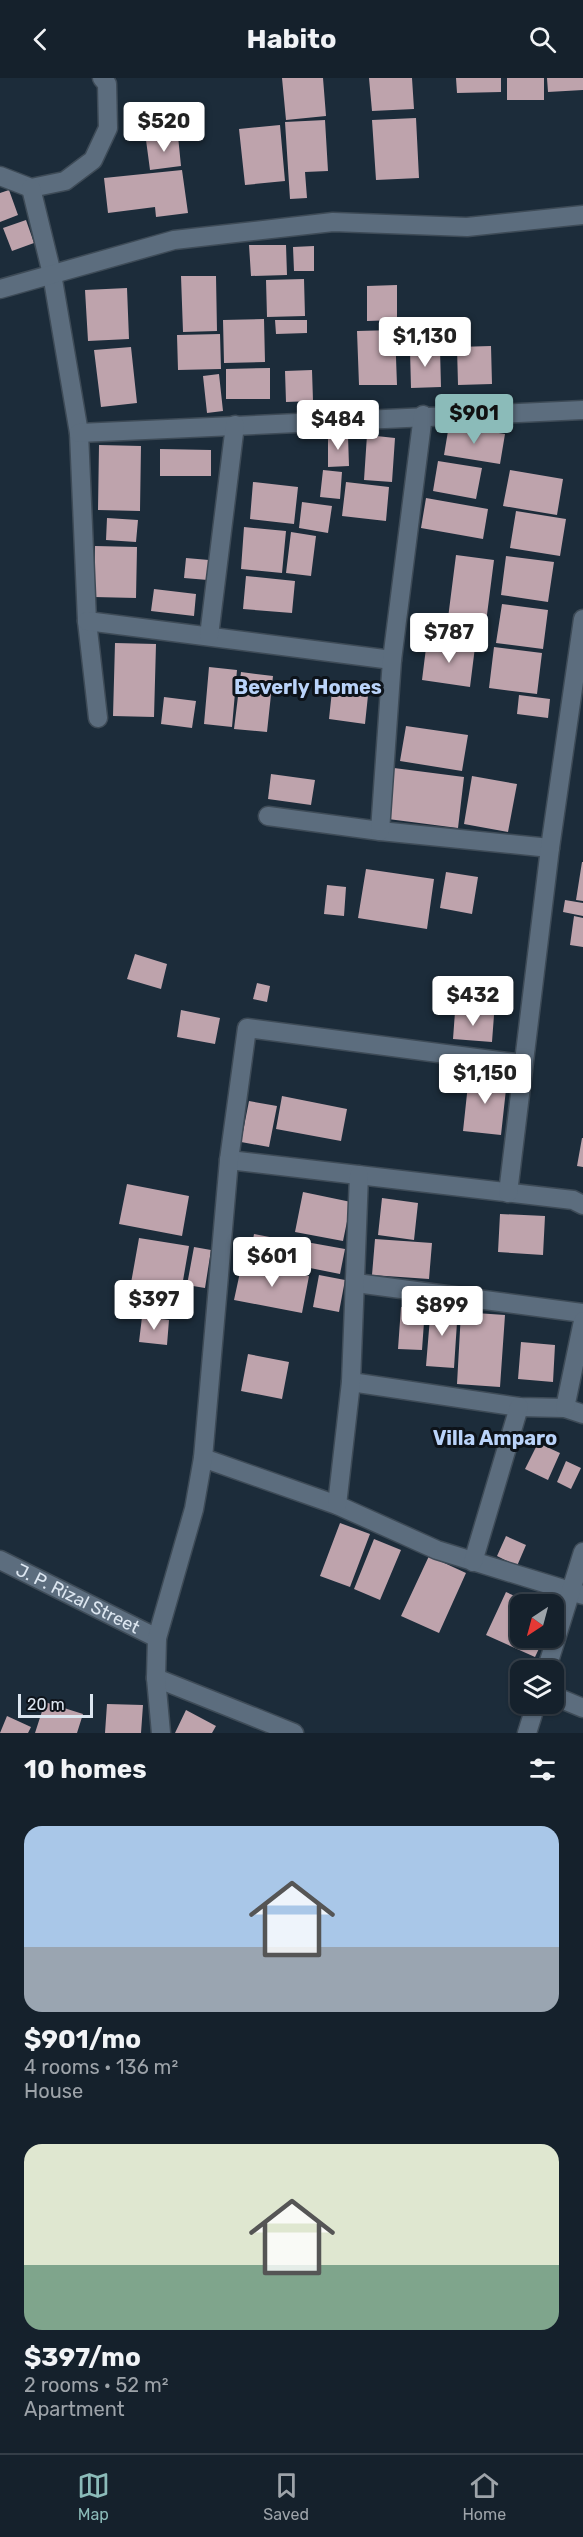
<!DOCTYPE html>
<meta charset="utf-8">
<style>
body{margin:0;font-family:Rubik,sans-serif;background:#1e2934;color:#f1f3f6;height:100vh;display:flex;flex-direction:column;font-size:22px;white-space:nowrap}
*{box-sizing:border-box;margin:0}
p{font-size:20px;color:#9da3a9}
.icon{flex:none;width:33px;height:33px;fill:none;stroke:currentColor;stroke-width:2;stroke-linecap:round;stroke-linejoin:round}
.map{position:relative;height:1655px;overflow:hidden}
.details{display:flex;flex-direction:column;background:#15212c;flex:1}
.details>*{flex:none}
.needle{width:39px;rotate:216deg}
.controls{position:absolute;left:510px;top:1516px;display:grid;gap:12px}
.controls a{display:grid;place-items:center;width:54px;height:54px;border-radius:12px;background:#15212c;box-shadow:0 2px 4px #0004,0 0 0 2px #343e48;font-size:30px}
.scale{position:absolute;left:18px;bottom:15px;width:75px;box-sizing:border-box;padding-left:6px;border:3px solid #dce6f0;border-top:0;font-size:16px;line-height:21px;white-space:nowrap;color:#dce6f0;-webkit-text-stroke:4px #0d131a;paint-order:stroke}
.price{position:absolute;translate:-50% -51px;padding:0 14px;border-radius:6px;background:#fff;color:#222;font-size:20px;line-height:39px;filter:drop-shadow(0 2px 3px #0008)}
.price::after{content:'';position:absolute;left:50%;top:36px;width:18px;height:14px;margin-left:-9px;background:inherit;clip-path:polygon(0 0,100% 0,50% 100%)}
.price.on{background:#8bbbb9;color:#111}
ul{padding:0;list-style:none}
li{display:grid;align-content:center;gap:12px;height:318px;padding:0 24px}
li span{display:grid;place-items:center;height:186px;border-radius:18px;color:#555}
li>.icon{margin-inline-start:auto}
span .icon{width:108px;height:108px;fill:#fffc;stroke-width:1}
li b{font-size:26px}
h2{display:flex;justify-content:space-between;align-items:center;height:72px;padding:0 24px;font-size:26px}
header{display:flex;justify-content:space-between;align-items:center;height:78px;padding:0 24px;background:#15212c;font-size:27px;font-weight:700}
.tab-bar{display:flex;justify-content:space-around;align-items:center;height:84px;border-top:2px solid #343e48;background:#15212c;font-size:16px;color:#9da3a9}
.tab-bar a{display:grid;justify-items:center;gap:3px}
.tab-bar .on{color:#8bbbb9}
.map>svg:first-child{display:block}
.building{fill:#bea3ac}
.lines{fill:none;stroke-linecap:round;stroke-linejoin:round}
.minor-casing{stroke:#3e4b57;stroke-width:21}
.tertiary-casing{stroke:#3e4b57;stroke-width:21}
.minor{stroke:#5c6d7e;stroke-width:18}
.tertiary{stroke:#5c6d7e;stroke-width:18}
.labels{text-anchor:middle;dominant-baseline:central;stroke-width:6;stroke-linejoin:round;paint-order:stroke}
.street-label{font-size:18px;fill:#dce6f0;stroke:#0d131a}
.neighbourhood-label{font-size:20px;font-weight:bold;fill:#bad3f9;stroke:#0d131a}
</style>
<header><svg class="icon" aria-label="back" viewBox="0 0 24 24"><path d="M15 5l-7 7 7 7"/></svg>Habito<svg class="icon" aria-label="search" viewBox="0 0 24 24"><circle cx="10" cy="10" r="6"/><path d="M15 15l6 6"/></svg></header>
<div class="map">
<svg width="583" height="1655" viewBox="0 0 583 1655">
<rect width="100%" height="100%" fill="#1c2c3a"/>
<path class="building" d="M282,0H323L326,38L286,42Z
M369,0H412L414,31L372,33Z
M456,0H501V14L457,15Z
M507,0H544V22H507Z
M547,0H583V12L548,14Z
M416,40L419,100L376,102L372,42Z
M325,42L328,93L305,94L307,120L290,121L285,44Z
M280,47L285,103L245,107L239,51Z
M178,58L181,88L150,92L146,62Z
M182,92L188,135L156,139L155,129L108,135L104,100Z
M9,112L18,137L0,144V115Z
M26,142L34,165L12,173L3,150Z
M249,167H286L287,197L251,198Z
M314,168V193H294L293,169Z
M181,198H216L217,253L183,254Z
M304,201L305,238L267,239L266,202Z
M397,207V242L367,243V208Z
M127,210L129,261L88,263L85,212Z
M264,241L265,284L224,285L223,242Z
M275,242H307V255L276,256Z
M395,252L397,307H359L357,253Z
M220,256L221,291L178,292L177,257Z
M491,268L492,306L458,307L457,269Z
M131,269L137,325L101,329L94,272Z
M440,271L441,309L411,310L410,272Z
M270,290V321H226V291Z
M312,292L313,323L286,324L285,293Z
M219,296L223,333L207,335L203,298Z
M449,347L505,356L500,386L444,377Z
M367,357L395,360L392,404L364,402Z
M328,358H348L349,388L328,389Z
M99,367L141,368L140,433L98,432Z
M160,371L211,372V398H160Z
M438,383L482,390L476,421L433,413Z
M323,392L342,394L340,421L320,419Z
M510,392L563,401L557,437L503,428Z
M253,404L298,409L294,446L250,441Z
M346,404L389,409L386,443L342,438Z
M426,420L488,431L483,461L421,450Z
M302,424L332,428L328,455L299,450Z
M516,433L566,441L560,478L510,470Z
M107,440L138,442L136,464L106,462Z
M244,449L286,453L282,495L241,491Z
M291,454L316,458L311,498L286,495Z
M95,468L137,469L136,520L94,519Z
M456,477L494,482L484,560L446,556Z
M506,478L554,484L548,524L501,517Z
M186,480L209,482L208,502L184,500Z
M246,498L295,503L292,535L243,531Z
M154,511L196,516L194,538L151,533Z
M502,526L548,532L543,571L496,565Z
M427,562L475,569L470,609L422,602Z
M115,565L156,566L154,639L113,638Z
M494,569L542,575L537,616L489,610Z
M209,589L237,592L232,649L204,646Z
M241,594L273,598L267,654L234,651Z
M333,603L369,608L365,646L329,641Z
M519,617L550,621L548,640L517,636Z
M164,619L196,623L192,650L161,646Z
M406,648L468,657L462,693L400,683Z
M394,690L464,699L458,750L388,741Z
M271,696L315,702L311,727L268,721Z
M472,698L517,706L508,754L464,746Z
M582,784H583V823L576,822Z
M366,791L434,801L427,851L358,840Z
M446,794L478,799L472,836L440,830Z
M327,807L346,809L344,838L324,836Z
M565,822L583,825V838L563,834Z
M574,838L583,840V869L570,867Z
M135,876L167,886L161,911L127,901Z
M257,905L270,908L267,924L253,921Z
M181,932L220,940L215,966L177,959Z
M455,934L494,937L492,964L453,961Z
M469,997L507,1002L501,1057L463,1053Z
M282,1018L347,1031L341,1063L276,1051Z
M249,1023L277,1028L269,1069L241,1064Z
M582,1060H583V1089L577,1088Z
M127,1106L189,1118L182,1158L119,1146Z
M303,1114L351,1124L343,1163L295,1154Z
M382,1120L418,1125L414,1162L378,1157Z
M500,1136L545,1138L543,1177L498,1174Z
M254,1156L290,1163L285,1191L249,1184Z
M139,1160L189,1168L181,1214L131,1205Z
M375,1161L432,1165L429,1201L372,1197Z
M295,1162L345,1171L340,1196L290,1186Z
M194,1169L211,1172L205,1210L187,1207Z
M242,1185L309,1198L302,1235L234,1222Z
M319,1197L345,1202L339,1234L313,1229Z
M431,1227L458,1229L454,1290L426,1288Z
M401,1229L425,1230L422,1272L398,1271Z
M461,1234L505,1237L500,1309L457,1306Z
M142,1239L169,1242L167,1267L139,1264Z
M521,1264L555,1267L553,1304L518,1301Z
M248,1276L289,1284L282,1321L241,1313Z
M538,1365L560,1375L548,1402L525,1391Z
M566,1383L581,1390L571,1411L557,1404Z
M340,1445L370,1456L350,1509L320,1498Z
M506,1458L526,1467L517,1488L497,1478Z
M374,1461L401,1472L380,1522L354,1511Z
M429,1478L466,1495L439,1555L401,1538Z
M506,1514L535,1527H520V1560H544L535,1579L486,1557Z
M45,1624L83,1636L77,1655H35Z
M107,1626L143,1627L141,1655H105Z
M186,1632L216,1648L212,1655H175Z
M7,1638L31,1649L28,1655H0Z"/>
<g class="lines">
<g class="minor-casing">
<g id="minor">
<path d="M0,98L31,110L65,103L93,82L108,50L107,6L102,0"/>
<path d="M31,110L52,196L79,355L87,543L98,640"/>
<path d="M79,355L583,332"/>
<path d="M87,543L392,582"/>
<path d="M209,558L235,347"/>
<path d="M268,738L380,753L550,770"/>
<path d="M380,753L392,582L423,337"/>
<path d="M229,1082L573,1122L583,1127"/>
<path d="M508,1115L550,770L583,541"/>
<path d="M356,1205L583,1235"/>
<path d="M351,1304L519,1329L565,1330L583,1336"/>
<path d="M565,1330L583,1243"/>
<path d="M203,1380L337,1427L437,1472L583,1517"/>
<path d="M337,1427L351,1304L359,1097"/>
<path id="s1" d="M0,1482L157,1560"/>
<path d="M473,1484L519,1329"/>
<path d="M546,1593L583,1474"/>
<path d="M156,1600L294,1655"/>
<path d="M554,1618L583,1630"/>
<path d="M161,1655L156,1600L157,1560L194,1431L203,1380L229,1082L247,950L523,986"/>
<path d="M527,1655L536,1626"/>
</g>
</g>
<g class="tertiary-casing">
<path id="tertiary" d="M0,211L174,162L333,144L467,149L583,137"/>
</g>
<use href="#minor" class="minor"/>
<use href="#tertiary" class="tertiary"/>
</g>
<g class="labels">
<g class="street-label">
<text stroke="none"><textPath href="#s1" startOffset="87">J. P. Rizal Street</textPath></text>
</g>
<g class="neighbourhood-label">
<text x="308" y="609">Beverly Homes</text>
<text x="495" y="1360">Villa Amparo</text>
</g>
</g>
</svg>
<div class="controls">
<a><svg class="needle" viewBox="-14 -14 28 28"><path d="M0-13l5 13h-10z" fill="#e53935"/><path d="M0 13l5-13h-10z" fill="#9da3a9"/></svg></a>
<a><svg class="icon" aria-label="layers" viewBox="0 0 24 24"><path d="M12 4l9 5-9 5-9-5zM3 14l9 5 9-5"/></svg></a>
</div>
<div class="scale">20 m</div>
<b class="price" style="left:164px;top:75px">$520</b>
<b class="price" style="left:425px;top:290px">$1,130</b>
<b class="price on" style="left:474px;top:367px">$901</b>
<b class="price" style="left:338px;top:373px">$484</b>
<b class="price" style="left:449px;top:586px">$787</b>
<b class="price" style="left:473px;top:949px">$432</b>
<b class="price" style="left:485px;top:1027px">$1,150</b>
<b class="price" style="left:272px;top:1210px">$601</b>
<b class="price" style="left:154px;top:1253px">$397</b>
<b class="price" style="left:442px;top:1259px">$899</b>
</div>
<section class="details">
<h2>10 homes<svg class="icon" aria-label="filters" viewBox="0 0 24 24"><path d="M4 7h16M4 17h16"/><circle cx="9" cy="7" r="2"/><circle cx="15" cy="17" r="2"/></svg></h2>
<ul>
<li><span style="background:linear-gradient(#a9c7e8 65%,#9aa5b1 0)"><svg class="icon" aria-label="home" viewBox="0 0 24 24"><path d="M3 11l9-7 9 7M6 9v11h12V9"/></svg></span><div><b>$901/mo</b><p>4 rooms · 136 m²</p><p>House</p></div></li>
<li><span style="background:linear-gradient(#dfe7d0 65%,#7fa58c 0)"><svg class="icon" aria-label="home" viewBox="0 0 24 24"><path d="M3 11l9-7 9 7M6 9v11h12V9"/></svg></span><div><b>$397/mo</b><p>2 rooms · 52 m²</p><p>Apartment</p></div></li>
</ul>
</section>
<nav class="tab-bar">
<a class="on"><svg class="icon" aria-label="map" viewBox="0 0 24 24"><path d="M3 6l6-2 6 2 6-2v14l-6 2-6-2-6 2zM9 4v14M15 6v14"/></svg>Map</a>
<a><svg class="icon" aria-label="saved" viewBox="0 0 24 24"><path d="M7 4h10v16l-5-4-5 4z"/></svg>Saved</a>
<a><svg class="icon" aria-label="home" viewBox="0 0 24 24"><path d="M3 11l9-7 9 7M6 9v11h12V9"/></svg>Home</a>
</nav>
